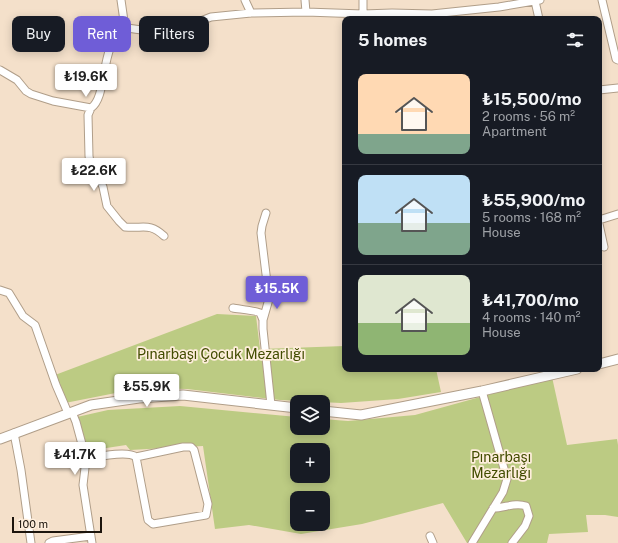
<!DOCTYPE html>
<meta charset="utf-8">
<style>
body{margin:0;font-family:"Public Sans",sans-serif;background:#242831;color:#f1f3f6;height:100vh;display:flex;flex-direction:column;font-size:15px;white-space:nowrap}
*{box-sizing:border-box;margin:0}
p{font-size:13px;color:#9ea1a6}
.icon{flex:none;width:22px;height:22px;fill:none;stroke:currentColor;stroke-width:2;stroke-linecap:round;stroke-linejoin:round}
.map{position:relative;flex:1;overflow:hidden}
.drawer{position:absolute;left:342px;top:16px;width:260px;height:356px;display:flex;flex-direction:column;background:#171b24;border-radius:8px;box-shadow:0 2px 10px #0003}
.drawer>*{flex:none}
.top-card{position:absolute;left:12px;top:16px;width:270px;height:36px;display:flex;gap:8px}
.controls{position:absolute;left:290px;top:395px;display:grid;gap:8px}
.controls a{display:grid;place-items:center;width:40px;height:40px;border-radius:8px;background:#171b24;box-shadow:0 2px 10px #0003;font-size:20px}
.scale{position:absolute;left:12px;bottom:10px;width:90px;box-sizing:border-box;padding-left:4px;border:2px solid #1c150d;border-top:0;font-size:11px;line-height:14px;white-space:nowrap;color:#1c150d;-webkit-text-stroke:3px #feeedc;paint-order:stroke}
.price{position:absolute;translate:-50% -34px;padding:0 9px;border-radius:4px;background:#fff;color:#222;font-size:13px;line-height:26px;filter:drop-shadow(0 1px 2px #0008)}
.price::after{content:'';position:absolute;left:50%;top:24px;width:12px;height:9px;margin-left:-6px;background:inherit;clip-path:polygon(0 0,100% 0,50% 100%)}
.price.active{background:#6f5dd7;color:#fff}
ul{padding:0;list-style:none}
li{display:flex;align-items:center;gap:12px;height:100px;padding:0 16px}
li+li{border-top:1px solid #363941}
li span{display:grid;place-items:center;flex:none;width:112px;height:80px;border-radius:8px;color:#555}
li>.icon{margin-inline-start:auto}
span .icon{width:48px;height:48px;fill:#fffc;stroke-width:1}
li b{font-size:17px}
h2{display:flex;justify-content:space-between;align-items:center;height:48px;padding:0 16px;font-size:17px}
.pill{padding:0 14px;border-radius:8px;background:#171b24;box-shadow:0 2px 10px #0003;font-size:14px;line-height:36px}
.pill.active{background:#6f5dd7;color:#fff}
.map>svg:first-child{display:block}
.green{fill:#bccb83;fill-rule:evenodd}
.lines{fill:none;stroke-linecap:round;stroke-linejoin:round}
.minor-casing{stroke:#b09e89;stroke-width:9}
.secondary-casing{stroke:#b09e89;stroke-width:11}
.minor{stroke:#fff;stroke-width:7}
.secondary{stroke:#fff;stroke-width:9}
.labels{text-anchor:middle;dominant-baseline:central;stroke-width:3.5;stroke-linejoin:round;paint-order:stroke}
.park-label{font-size:14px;fill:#424c00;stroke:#feeedc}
</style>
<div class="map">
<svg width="618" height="543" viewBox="0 0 618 543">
<rect width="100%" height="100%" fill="#f4e0ca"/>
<path class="green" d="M217,314L256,316L260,349L345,346V369H436L441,392L398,399L341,403L280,400L187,389L141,388L65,403L55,375Z
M552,377L567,445L617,439L618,445V517L605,515H586L588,532L549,534L547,543H467L443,503L362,524L301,534L249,525L215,529L203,446L130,450L126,445L87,451L77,417L108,410L180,406L297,417V428H323V419L348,421L415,415ZM297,450H323V476H297ZM297,498H323V524H297Z"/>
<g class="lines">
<g class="minor-casing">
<path id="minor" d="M121,0L124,21L127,28L156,32L175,31L211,17L251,13L306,12L363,14L392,13L432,14L499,7L540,0
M245,0L251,13
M305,0L306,12
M363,0V14
M602,0L616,59L618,60
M535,1L539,19
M0,70L17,80L26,91L31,94L53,101L91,108C109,96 98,41 127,28
M599,90L618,88
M91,108L88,115L89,156L90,162L96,170L103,187L107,206L119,221L125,227C143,229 149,222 164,236
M266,213L262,226L261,233L269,299L263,320V329L271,405
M599,220L618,214
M599,224L604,247
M0,290L9,293L23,316L35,325L56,385L68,413
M233,308C238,309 258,311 260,313C261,315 262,317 263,320
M72,412L76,422L86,459L83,485L92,543
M14,433L21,470L31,543
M86,459C97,457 127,450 136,457L183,447H191L194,450L208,504L206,515L153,524L148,520L136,457
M493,508C505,508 515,502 526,506L529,516L525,526L512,543
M430,536L433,543
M49,543L53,541L91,536
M472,543L503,492L507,479L482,391"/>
</g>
<g class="secondary-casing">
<path id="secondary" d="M599,364L618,359
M323,411L361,415L482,391L577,369
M0,439L91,405L139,398L183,395L297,408"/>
</g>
<use href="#minor" class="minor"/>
<use href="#secondary" class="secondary"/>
</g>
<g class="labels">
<g class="park-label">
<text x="221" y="354">Pınarbaşı Çocuk Mezarlığı</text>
<text x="501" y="457">Pınarbaşı<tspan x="501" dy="16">Mezarlığı</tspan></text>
</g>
</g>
</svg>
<div class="controls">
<a><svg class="icon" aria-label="layers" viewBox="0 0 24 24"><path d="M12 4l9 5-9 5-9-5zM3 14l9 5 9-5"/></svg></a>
<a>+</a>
<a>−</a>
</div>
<div class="scale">100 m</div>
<b class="price" style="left:86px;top:98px">₺19.6K</b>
<b class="price" style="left:94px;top:192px">₺22.6K</b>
<b class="price active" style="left:277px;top:310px">₺15.5K</b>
<b class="price" style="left:147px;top:408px">₺55.9K</b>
<b class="price" style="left:75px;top:476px">₺41.7K</b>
<div class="top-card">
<a class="pill">Buy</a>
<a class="pill active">Rent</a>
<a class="pill">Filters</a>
</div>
<section class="drawer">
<h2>5 homes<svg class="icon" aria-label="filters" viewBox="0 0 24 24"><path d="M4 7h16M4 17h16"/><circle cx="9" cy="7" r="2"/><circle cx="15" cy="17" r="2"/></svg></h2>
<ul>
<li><span style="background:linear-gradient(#ffd9b3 75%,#7fa58c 0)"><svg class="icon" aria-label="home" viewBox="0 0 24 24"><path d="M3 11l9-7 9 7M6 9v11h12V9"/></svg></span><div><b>₺15,500/mo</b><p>2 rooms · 56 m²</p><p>Apartment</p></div></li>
<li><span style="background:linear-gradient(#bfe0f5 60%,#7fa58c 0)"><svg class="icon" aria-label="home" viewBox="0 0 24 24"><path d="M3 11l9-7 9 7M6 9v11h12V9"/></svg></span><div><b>₺55,900/mo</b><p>5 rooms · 168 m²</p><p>House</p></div></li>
<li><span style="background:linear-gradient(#dfe7d0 60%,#8fb573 0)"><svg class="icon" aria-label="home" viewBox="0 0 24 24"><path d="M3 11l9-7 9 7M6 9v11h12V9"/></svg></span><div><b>₺41,700/mo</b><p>4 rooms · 140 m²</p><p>House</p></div></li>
</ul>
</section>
</div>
